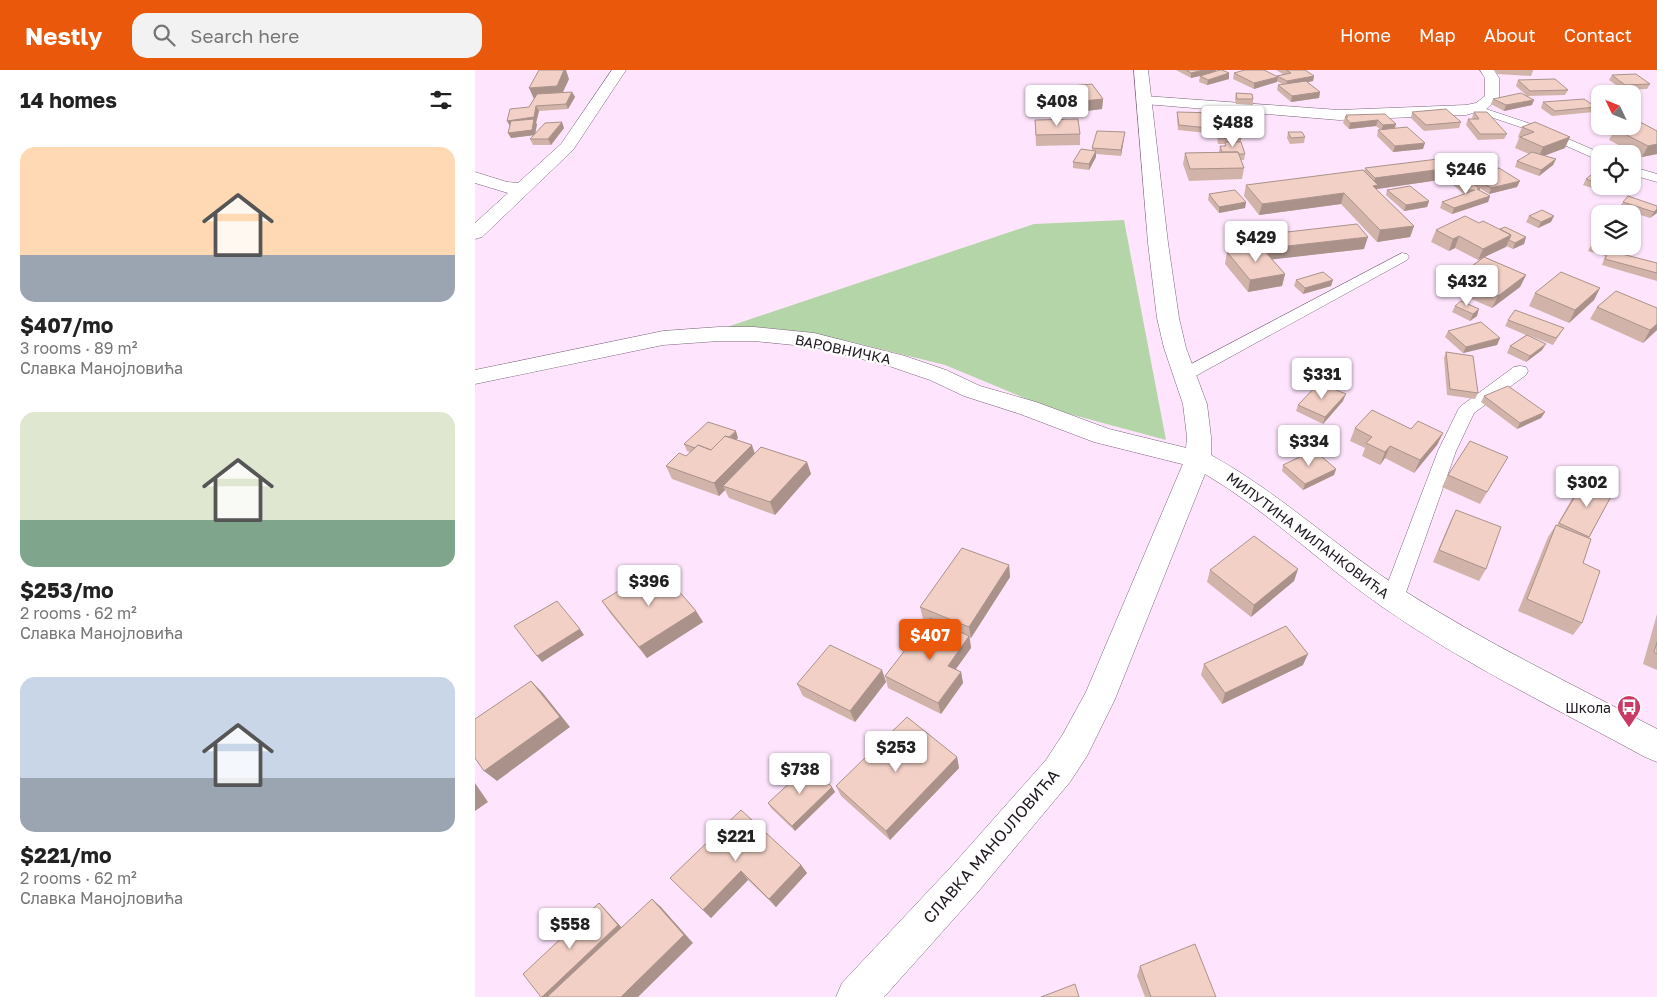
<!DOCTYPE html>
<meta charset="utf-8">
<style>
body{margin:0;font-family:"Golos Text",sans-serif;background:#f2f2f2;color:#222;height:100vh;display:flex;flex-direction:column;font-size:19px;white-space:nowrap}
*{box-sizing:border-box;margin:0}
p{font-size:16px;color:#767676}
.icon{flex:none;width:28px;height:28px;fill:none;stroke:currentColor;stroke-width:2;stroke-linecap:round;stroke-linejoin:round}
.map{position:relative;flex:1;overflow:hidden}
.drawer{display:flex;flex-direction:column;background:#fff;width:475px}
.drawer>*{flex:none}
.needle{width:32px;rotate:313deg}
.buttons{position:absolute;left:1116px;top:15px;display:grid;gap:10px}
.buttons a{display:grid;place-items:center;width:50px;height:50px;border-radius:10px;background:#fff;box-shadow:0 1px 4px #0004;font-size:25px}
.price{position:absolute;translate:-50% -42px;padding:0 11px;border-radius:5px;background:#fff;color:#222;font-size:16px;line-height:32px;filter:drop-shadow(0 1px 2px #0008)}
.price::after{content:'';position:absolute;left:50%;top:30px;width:15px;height:11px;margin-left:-8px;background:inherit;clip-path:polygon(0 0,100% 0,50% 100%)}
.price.selected{background:#ea580c;color:#fff}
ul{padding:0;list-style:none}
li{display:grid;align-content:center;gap:10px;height:265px;padding:0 20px}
li span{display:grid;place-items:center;height:155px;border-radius:15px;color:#555}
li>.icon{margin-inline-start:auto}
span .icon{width:90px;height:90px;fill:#fffc;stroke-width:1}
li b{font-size:21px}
h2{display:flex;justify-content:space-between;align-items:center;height:60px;padding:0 20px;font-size:21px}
header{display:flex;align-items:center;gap:30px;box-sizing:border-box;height:70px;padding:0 25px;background:#ea580c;color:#fff}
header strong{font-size:24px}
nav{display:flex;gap:28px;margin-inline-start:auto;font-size:18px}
.search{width:350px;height:45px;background:#f2f2f2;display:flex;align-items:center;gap:12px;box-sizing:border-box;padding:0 18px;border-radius:15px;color:#767676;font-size:19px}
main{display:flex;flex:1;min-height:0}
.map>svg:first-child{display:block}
.green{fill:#b4d5a8}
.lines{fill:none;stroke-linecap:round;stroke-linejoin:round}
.lane-casing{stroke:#7a647a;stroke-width:1}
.street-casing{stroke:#7a647a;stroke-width:1}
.secondary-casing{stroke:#7a647a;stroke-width:1}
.lane{fill:#fff;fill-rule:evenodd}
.street{fill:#fff;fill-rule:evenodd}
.secondary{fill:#fff;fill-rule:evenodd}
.wall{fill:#d1b3aa}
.shaded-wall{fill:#aa928b}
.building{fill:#f3d0c6;stroke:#aa928b}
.labels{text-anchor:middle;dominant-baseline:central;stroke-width:4.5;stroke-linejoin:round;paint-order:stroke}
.street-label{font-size:14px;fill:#1f171f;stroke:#fff}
.poi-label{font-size:14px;fill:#1f171f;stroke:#fff;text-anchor:end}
.near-street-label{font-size:16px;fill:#1f171f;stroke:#fff}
</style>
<header>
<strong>Nestly</strong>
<div class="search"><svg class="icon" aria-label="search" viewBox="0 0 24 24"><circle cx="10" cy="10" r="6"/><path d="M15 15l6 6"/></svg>Search here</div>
<nav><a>Home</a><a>Map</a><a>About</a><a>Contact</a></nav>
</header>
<main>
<section class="drawer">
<h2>14 homes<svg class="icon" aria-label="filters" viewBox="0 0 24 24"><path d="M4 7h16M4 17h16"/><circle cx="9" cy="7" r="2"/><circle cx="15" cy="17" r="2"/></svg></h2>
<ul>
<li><span style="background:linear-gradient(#ffd9b3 70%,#9aa5b1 0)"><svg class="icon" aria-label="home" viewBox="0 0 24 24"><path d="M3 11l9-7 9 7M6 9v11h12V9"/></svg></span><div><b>$407/mo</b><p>3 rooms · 89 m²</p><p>Славка Манојловића</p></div></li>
<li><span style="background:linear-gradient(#dfe7d0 70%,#7fa58c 0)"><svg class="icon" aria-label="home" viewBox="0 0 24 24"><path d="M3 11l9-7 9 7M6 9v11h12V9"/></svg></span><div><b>$253/mo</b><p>2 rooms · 62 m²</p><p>Славка Манојловића</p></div></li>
<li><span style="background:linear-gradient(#c9d6e8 65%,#9aa5b1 0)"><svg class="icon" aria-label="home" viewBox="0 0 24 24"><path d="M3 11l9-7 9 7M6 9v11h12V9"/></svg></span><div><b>$221/mo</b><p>2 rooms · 62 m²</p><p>Славка Манојловића</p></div></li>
</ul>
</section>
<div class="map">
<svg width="1182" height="927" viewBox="0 0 1182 927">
<rect width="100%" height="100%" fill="#fee5fd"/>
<path class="green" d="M649,150L691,370L576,339L470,295L369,270L237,262L559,154Z"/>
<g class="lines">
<g class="lane-casing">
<path id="lane" d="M999,35L1068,58L1128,84H1125V91L1060,62L995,40L993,38Z
M1158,97L1182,104V112L1158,105Z
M927,183L932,184L934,187L932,190L715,309L709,310L703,309L701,305L703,301Z
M1045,296L1051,297L1053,301L1051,305L999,343L981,381L929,528L926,534L918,537L910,534L907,528L963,381L983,340L986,336L1039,297Z"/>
</g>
<g class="street-casing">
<path id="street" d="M137,0H151L98,80L7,167L0,169V153L33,123L0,113V102L32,112L43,113L86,74Z
M1005,0H1019L1024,8V28L1011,39L991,45L864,50L670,34L665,33L663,30L665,27L670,26L864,40L991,35L1001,33L1010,26V8Z
M244,257H279L339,263L430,286L471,300L505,316L561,332L634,359L732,383L736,389L732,395L723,398L619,372L545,344L489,326L455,310L414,296L339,277L279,271H244L188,275L0,314V300L188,261Z"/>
</g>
<g class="secondary-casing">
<path id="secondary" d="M659,0H673L693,173L704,248L711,278L732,334L736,367V385C805,423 862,478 928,520C1009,572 1097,614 1182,659V692L1170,687C1082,639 989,594 906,536C846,494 793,441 730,404L640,629L612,686L595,712L502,823L409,927H361L367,913L476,797L571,690L588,664L611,622L710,389L712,367L708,334L689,278L682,248L673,173Z"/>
</g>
<use href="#lane" class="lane"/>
<use href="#street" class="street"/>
<use href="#secondary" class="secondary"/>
</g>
<path class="wall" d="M701,0H741V1L754,3V9L732,15L724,12L725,6H726L716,8Z
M801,0H830L839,6L838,11L832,12L845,22L844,28L816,32L802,20L803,15L807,14L802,11L779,19L758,9L759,3L802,6L808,4Z
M1020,0H1058V1L1056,6L1022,4Z
M1137,5L1175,14L1172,19L1148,20L1134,10Z
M94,9L88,22H97L100,27L93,39L64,41L61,53L62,54L60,64L89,58L76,75H58L55,69L59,65L36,68L33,63L35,56L32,51L54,37Z
M1043,10L1093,20L1090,25L1053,26L1057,35L1029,41L1016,34L1018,29L1052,26L1041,16Z
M587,17L628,29L627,39L596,43L587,28Z
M761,23L778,29V35L761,34L760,29Z
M1068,32L1121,37L1119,42L1077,46L1066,38Z
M702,42L743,55L742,61H747V56L766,69V72L770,84L769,90H766L769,98L767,109L714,111L708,94L710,83L744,82L745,76H749L750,74H743L742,66V61H733L732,63L703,60L702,48Z
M937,42L986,52L984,58L949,61L936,48Z
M999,42L1032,64L1029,69L1003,70L991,55L993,49H998L997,48Z
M871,45L921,54L920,59L948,79L918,82L902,66L903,60H906L901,56L874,59L868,53Z
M560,50L605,64V75L561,76Z
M1060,52L1090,78L1069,86L1081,89L1078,95L1064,106L1040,97L1042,91L1054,84L1040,78L1044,68L1043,67L1047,57Z
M1140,59L1182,61V84L1167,87L1134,70Z
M813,62L830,67L829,73L815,74L812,68Z
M649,68L646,86L621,84V87L614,100L598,98V92L617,81V78Z
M890,98L978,108L902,119V120L939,156L935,167L902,172L866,134L784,145L769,126L771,115L889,101Z
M995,105L1042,117L1014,124L1001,116L1005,119L1004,120L1015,126L1013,132L977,144L965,138L967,132L989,124L978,115L980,109L993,110Z
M1125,108V116H1138L1136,119L1132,123L1108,115L1111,109Z
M912,120L954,131L952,137L929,141L911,125Z
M734,124L771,132L770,138L744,143L733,130Z
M1148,132L1182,136V142L1175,148L1144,138Z
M1054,146L1076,152L1063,158L1051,152Z
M1004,153L1051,167L1049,174L1038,179L1031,176L1010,187L1051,205L1045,217L1017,238L976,220L981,208L1007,188L1003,190L980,178L974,181L956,172L961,160Z
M1124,159L1143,183L1182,193V211L1127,195L1130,186L1113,181Z
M786,165L889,179L797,189L810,204L807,216L773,222L750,194L752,182L783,177Z
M821,210L856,216L828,224L819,216Z
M1125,218L1119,230L1094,253L1054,236L1060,223Z
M980,236L1002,246L995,251L977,242Z
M1122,237L1182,238V260L1168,273L1115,249Z
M1033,250L1089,258L1078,275L1053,265L1067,280L1051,292L1032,283L1035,276L1051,265L1030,256Z
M973,261L1025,268L1022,275L988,283L970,267Z
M971,282L1003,323L1000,329L972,325L969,288Z
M1009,326L1070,342L1066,348L1042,359L1006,332Z
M868,331L848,354L821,341L823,335Z
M880,358L936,359L968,363L962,375L939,403L910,388L905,395L887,386L890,378L875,371Z
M263,368L261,370L280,383L332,392L336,404L300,445L254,428L250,420L244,426L197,409L191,396L211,386L215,382L212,381L209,374Z
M808,395L861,399L859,405L828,420L807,401Z
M1026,399L1005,434L967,417L973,405Z
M1111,408L1139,421L1114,468L1108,493L1107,553L1098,565L1043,541L1073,467L1081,455H1082L1102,420Z
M981,440L1011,499L1004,511L958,492L975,452Z
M534,495L535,507L496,568H495L496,578L481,599L486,602L488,613L466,644L413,618L410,606L453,551L448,549L445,537Z
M823,499L819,511L776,547L732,512L735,500Z
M127,531L221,541L228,552L172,588L135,543Z
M1182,544V600L1168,594Z
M729,594L828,595L747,634L726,605Z
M407,600L411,612L380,652L328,626L322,614Z
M482,687L484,698L415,770L366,726L361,716Z
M357,717L360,722L320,761L296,738L293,733Z
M326,795L332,803L301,837L273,810L236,848L195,808Z
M665,896L741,927H670L662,906Z"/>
<path class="shaded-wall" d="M89,0H91L94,9L86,26L59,29L54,18Z
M729,0H741L740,2L716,8V3Z
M754,3V9L732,15L733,10Z
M839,6L838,11L811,17L812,11Z
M803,7L802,12L779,19V13Z
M97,22L100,27L93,39L91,34Z
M845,22L844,28L816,32L817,26Z
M628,29L627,39L596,43L597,32Z
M1059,30L1057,35L1029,41L1031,35Z
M61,36L64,41L61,53L62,54L60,65L36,68L33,63L35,56L32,51Z
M903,50L901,56L874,59L875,53Z
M87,52L89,58L76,75L73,69Z
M921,54L919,59L906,61L908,55Z
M650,62L646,86V80Z
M1095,67L1090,78L1063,88L1068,77Z
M950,73L948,79L918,82L920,76Z
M1182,74V84L1167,87L1173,76Z
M621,81V87L614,100V94Z
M1081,89L1078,95L1064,106L1066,100Z
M982,97L978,108L902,119L900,126L898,115L900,108Z
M1045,111L1042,117L1014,124L1016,118Z
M1135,116H1138L1136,119L1132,123Z
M869,123L866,134L784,145L787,134Z
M1015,126L1013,132L977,144L979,138Z
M954,131L952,137L929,141L931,135Z
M771,132L770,138L744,143V137Z
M1182,139V143L1175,148L1179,142Z
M1079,146L1076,152L1063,158L1066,152Z
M939,156L935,167L902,172L905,160Z
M1036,165L1031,177L1003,190L1008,179Z
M984,166L980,178L974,181L978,169Z
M893,167L889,179L792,190L795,178Z
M1051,167L1049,174L1038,179L1040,173Z
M810,204L807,216L773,222L775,210Z
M1051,205L1045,217L1017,238L1023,226Z
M858,210L856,216L828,224L830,218Z
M1125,218L1119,230L1094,253L1100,240Z
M1004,239L1002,246L995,251L998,244Z
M1182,254V260L1168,273L1175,260Z
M1025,268L1022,275L988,283L991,277Z
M1071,274L1067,280L1051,292L1055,286Z
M871,324L868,331L848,354L850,347Z
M1070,342L1066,348L1042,359L1045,353Z
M261,361L263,368L240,390L237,384Z
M968,363L962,375L939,403L945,390Z
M277,375L281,387L248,416L250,420L244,426L239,413Z
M915,376L910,388L905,395L910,382Z
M332,392L336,404L300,445L295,432Z
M861,399L859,405L828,420L830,414Z
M534,495L535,507L496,568L494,557Z
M823,499L819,511L776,547L779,535Z
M221,541L228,552L172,588L164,577Z
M105,559L109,565L67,592L62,586Z
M494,566L496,578L475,607L473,596Z
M833,584L828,595L747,634L750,623Z
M407,600L411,612L380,652L375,641Z
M486,602L488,613L466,644L463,633Z
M56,611L67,622L95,657L22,711L9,701Z
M482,687L484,698L415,770L411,761Z
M0,713L13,732L0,741Z
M357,717L360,722L320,761L317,756Z
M326,795L332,803L301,837L294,829Z
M266,801L273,810L236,848L228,840Z
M177,829L186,837L218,873L163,927H146Z
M124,833L129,838L148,859L78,927H67Z"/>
<path class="building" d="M64,0H89L82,16L54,18Z
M711,0H729L716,3Z
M745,0H747L754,3L733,10L725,6Z
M770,0H789L803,7L779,13L759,3Z
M811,0H830L839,6L812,11L802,6L816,3Z
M1161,4L1175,14L1150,15L1137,5Z
M1080,9L1093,20L1055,21L1043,10Z
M831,11L845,22L817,26L803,15Z
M617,14L628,29L597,32L587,17Z
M97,22L91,34L61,36L59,47L32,51L35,39L54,37L62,24Z
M761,23L777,24L778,29H762Z
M1046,23L1059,30L1031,35L1018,29Z
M1109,29L1121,37L1080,41L1068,32Z
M971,39L986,52L951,55L937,42Z
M702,42L741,43L743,55H733V58L704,55Z
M999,42H1012L1032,64H1005L993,49H1004Z
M910,44L921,54L908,55L903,50L875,53L870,47H873L871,45Z
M59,49L57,60L33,63L36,51Z
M603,49L605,64L561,65L560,50Z
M87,52L73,69H55L70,53Z
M1060,52L1095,67L1068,77L1045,67L1059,62L1047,57Z
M1167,53L1182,61V74L1173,76L1140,59L1153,56H1158V55Z
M747,56L763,57L766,69L744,68L742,61H748Z
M932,57L950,73L920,76L903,60Z
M622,61L650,62L646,80L617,78Z
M813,62H827L830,67L816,68Z
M750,72H766L770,84H764L763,82H747L745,76H751Z
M606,79L621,81L614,94L598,92Z
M763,82L769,98L715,99L710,83Z
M1057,82L1081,89L1066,100L1042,91Z
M971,88L982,97L900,108L890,98Z
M1024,98L1045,111L1016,118L995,105Z
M888,100L903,115L898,116L939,156L905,160L869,123L787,134L771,115Z
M1116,105L1125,108V114L1111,109Z
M991,108L1005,119H1002L1015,126L979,138L967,132L1000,120H994L980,109Z
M935,116L954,131L931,135L912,120Z
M760,120L771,132L744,137L734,124Z
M1153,126L1182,136V139L1179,142L1148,132Z
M1067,140L1079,146L1066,152L1054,146Z
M990,146L1004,153L1008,151L1036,165L1008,179L984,166L978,169L961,160Z
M882,154L893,167L795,178L786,165Z
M1030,157L1051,167L1040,173L1034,170L1036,165L1025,159Z
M1124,159L1125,160V176H1146L1143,183L1182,193V203L1130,189L1134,180L1116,175Z
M785,176L810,204L775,210L752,182Z
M1009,187L1051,205L1023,226L981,208Z
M848,202L858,210L830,218L821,210Z
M1086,202L1125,218L1100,240L1060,223Z
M1141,221L1182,238V254L1175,260L1122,237Z
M986,231L1004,239L998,244L980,236Z
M1040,240L1089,258L1081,268L1033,250Z
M1006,252L1025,268L991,277L973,261Z
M1052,265L1071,274L1055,286L1035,276Z
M971,282L998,286L1003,323L975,319Z
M844,313L871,324L850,347L823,335Z
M1033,316L1070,342L1045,353L1009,326Z
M897,340L936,359L943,351L968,363L945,390L915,376L910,382L891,373L897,367L880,358Z
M233,352L261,361L254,367L250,366L236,380L223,375L220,378L209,374Z
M250,366L277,375L239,413L191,396L204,383L211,386L223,375L236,380Z
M995,371L1033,387L1012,422L973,405Z
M286,377L332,392L295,432L248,416Z
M839,380L861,399L830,414L808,395Z
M1111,408L1139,421L1114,467L1084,453Z
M981,440L1026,457L1011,499L964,480Z
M1081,455L1116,469L1108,493L1125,501L1107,553L1052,529Z
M779,466L823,499L779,535L735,500Z
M487,478L534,495L494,557L445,537Z
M183,497L221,541L164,577L127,531Z
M82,531L105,559L62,586L39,556Z
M455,548L494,566L473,596L486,602L463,633L410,606Z
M811,556L833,584L750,623L729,594Z
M1182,572V584L1179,582Z
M355,575L407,600L375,641L322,614Z
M56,611L85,647L9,701L0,688V649Z
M432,647L482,687L411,761L361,716Z
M334,695L357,717L317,756L293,733Z
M266,740L326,795L294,829L266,801L228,840L195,808Z
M177,829L209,865L146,927H72Z
M124,833L143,855L67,927H66L48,904Z
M720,874L741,927H676L665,896Z
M600,914L604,927H566Z"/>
<defs>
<g id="bus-pin" transform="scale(1.25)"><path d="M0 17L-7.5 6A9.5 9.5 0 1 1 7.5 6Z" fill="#c93b66" stroke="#fff"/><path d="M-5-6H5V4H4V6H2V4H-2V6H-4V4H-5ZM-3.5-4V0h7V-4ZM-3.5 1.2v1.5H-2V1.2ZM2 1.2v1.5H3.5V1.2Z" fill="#fff"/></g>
</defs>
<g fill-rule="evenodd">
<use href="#bus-pin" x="1154" y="637"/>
</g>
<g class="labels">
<g class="street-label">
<text transform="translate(368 279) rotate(12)">ВАРОВНИЧКА</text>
<text transform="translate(833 465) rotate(37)">МИЛУТИНА МИЛАНКОВИЋА</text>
</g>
<g class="poi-label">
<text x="1136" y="637">Школа</text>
</g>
<g class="near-street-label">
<text transform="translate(516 776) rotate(-49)">СЛАВКА МАНОЈЛОВИЋА</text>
</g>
</g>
</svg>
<div class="buttons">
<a><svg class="needle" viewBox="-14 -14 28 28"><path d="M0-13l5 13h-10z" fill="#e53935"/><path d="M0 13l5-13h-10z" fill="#767676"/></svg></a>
<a><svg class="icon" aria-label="locate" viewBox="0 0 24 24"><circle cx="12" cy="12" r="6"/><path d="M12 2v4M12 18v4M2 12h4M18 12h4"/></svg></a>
<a><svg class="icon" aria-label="layers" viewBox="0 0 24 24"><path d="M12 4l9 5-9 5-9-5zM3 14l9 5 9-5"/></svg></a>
</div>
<b class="price" style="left:582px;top:57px">$408</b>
<b class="price" style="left:758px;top:78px">$488</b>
<b class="price" style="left:991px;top:125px">$246</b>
<b class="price" style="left:781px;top:193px">$429</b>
<b class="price" style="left:992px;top:237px">$432</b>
<b class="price" style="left:847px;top:330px">$331</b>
<b class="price" style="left:834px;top:397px">$334</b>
<b class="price" style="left:1112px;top:438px">$302</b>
<b class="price" style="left:174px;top:537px">$396</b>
<b class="price selected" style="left:455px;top:591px">$407</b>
<b class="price" style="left:421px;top:703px">$253</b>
<b class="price" style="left:325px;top:725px">$738</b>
<b class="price" style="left:261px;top:792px">$221</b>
<b class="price" style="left:95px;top:880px">$558</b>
</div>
</main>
